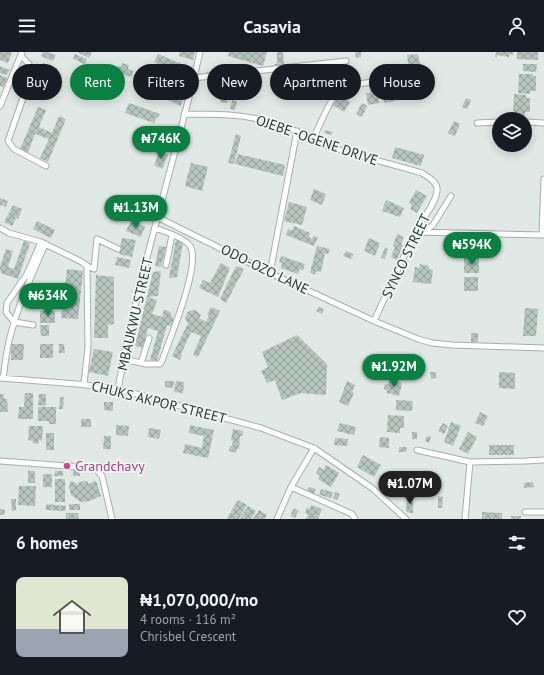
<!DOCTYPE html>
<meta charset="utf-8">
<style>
body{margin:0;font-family:"PT Sans",sans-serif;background:#242831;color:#f1f3f6;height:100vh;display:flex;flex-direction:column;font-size:15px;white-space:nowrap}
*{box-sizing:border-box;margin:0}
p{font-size:13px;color:#9ea1a6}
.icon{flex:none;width:22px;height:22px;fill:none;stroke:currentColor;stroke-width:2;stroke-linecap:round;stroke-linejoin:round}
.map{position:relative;height:467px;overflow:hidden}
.panel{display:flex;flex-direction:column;background:#171b24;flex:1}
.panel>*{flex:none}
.hud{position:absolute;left:12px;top:12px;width:520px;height:36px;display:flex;gap:8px}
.fabs{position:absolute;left:492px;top:60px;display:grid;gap:8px}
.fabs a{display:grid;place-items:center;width:40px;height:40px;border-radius:50%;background:#171b24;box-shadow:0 2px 10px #0003;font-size:20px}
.price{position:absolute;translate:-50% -34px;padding:0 9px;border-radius:14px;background:#0b8043;color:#fff;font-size:13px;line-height:26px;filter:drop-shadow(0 1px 2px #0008)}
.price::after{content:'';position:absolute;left:50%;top:24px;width:12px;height:9px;margin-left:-6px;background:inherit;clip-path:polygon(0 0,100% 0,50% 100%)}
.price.on{background:#222;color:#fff}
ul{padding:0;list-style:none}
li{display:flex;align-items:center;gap:12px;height:100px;padding:0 16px}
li+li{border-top:1px solid #363941}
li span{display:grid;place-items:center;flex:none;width:112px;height:80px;border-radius:8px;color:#555}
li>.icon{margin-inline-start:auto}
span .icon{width:48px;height:48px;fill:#fffc;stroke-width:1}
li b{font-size:17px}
h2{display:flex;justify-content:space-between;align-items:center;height:48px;padding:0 16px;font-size:17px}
.chip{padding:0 14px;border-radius:18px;background:#171b24;box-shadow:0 2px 10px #0003;font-size:14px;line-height:36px}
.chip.on{background:#0b8043;color:#fff}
header{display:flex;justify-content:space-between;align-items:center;height:52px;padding:0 16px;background:#171b24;font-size:18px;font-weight:700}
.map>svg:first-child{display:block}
.building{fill:url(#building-cross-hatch)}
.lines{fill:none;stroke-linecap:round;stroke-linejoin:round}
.street-casing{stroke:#a4b0ac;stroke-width:7}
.street{stroke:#fff;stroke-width:5}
.hotel-dot{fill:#d1479c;stroke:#f0f6f3;stroke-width:1.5}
.labels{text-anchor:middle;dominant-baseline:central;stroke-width:3.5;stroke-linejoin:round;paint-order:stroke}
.street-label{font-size:14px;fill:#233832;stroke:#f0f6f3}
.hotel-label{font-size:14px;fill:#b23c85;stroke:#f0f6f3;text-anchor:start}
</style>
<header><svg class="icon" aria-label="menu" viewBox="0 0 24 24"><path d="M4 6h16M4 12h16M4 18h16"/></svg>Casavia<svg class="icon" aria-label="person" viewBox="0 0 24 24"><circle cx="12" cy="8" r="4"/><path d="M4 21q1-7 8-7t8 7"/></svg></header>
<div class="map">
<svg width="544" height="467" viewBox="0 0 544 467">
<defs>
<pattern id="building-cross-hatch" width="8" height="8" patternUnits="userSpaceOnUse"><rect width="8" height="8" fill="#b6c4be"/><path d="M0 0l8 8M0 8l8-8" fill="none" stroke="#94a09b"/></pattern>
</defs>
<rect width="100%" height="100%" fill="#e0e9e5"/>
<path class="building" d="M0,0H12L8,11L0,8Z
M43,0H47L56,3L53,9L41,4Z
M77,0H92L89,6Z
M180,0H195L193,8L179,4Z
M229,0H267L263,14L228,4Z
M277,0H283L284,15L276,16L275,12L283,11H277Z
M355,0H361V5L356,6Z
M496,0H513V3L509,2V5L497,3V5H495Z
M517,0H537L538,1V8L517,7Z
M75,2L87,7L85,12L73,7Z
M158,2L184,13L180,22L154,10Z
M418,2L421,17L409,18L407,3Z
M43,11L58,17L53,28L35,21L38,15L42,16Z
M122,11L129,13L128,17L133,19L132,25L116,20L117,14L121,15Z
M523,12H537L536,20L523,19Z
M0,14L10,18L6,23L0,21Z
M148,16L163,21L161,28L147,24L154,27L146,44L137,40L144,23L146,24Z
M307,16L314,17L312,31L305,30Z
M223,18L224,22L206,23V20Z
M519,22H533V24H536V39H530V42L518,41Z
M0,23L7,26L4,35L0,34Z
M164,24L183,31L180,40L161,33Z
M224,32L231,34L230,38L237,40L235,47L228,45L227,51L220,50Z
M409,34L410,46L399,48L398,36Z
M162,35L184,46L180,54L157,43Z
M393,35L395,49L384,51L382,37Z
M377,37L379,51L368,53L366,41H370V38Z
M514,42L526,43V46H530V60H525V63L513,62Z
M339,43L350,50L344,60L333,53Z
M466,46L471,48L467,57L462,55Z
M232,48L237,49L235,58L230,57Z
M129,51L160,62L158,66H156L154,71L125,61Z
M362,51L367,54L362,65L356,62Z
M38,55L46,58L39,75L52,81L59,64L66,67L48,110L40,106L49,87L35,82L28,100L20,97Z
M454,69L460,72L455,84L448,81Z
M169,78L177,80L174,86L168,85L174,87L171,94L165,92Z
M325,78L333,80L331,83L324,81Z
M236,82L241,84L234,112L228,111Z
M395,95L424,103L421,114L392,106Z
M160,99L168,103L162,117L154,113Z
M238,102L285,113L283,124L235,112Z
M191,111L208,115L202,139L185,134Z
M314,137L326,142L322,153L310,148Z
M416,138L427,144L417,161L410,157L412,153L409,151Z
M0,146L8,149L6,155L0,153Z
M386,148L404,156L400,165L382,159Z
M289,150L307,155L302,173L284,169Z
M13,153L22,157L18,167L16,166L12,174L4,170Z
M37,169L55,178L51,186L33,177Z
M131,169L145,175L141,185L126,179Z
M294,174L310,181L309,185L312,187L314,184L318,185L314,194L286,183L288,177L292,179Z
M397,182L404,185L401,192L403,193L397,208L391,205L395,195L393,194Z
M122,186L136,188L132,205L119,202Z
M369,186L380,191L375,204L364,199Z
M176,187L183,190L177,225L169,226Z
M24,189L30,191L18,227L1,221L0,215L6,197L13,199L8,215L14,217Z
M464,190H480V202H464Z
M159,194L166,195L161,215L155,214Z
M317,194L330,197L328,202L325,201L321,220L316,219L315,223L310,221Z
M385,195L388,197L385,207L381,206Z
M346,199L354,202L351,207L343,204Z
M281,204L305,212L303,218L300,217L298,222L281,216L282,211L279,210Z
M117,205L131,208L129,216L115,213Z
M464,206H479V221H464Z
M221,211L230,216L218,245L199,236L203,228L210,231Z
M420,212L429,214V217L433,218L431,232L413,230L415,215L419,216Z
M236,214L244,217L226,251L220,247Z
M67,217L83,219L78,267L61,266Z
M161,219L158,244L147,245L153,220Z
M96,223L114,225V272L108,273V286H94Z
M464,225H478V239H464Z
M147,245L157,248L152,262L162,265L164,258H166L170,260L173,266V274L167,273L157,309L150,308L158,279L148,276L143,296L135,294Z
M211,255L220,259L198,305L193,303L201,284L191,280L181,302L182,303L180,308L172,304L188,271L185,267L187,261L189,259L195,258L201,263L199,266L206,270L209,263L207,262Z
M319,255L324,257L322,262L316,259Z
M525,256L538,257L536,284H523Z
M40,259H55V271H40Z
M40,273H49V284H41Z
M471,281H478V290H471Z
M297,283L327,312L326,343L301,341L282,348L275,328L267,331L261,319L268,315L262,300Z
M11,292H24L23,308H11Z
M40,292H53V306H40Z
M59,292H64L65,301H59Z
M94,297L113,300L108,324L89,320Z
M386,309L394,310V314L386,313Z
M430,320H436V326L431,327Z
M499,320L515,321V337L499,336Z
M390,328L402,331L399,344L387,341V338L384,337L385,332L388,333Z
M165,329H174L173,336L165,335Z
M176,329L184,330L183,341L174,340Z
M347,329L355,333L352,340L354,341L348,354L339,350Z
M25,341H33V367H18L19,355H24Z
M0,342H4V347H7L8,360H0Z
M39,342H46V354L38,353Z
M60,345H64L63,357H59Z
M396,348L413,349L412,359L396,358Z
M104,350H113V359L104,358Z
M38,355H56V372H49V369H38Z
M480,360L488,364L483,374L475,371Z
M388,363L404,364V376H400V381L387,380Z
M81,367H91V375H81Z
M451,370L461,374L453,394L444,390Z
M340,371L356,375L354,383L337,379Z
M443,371L448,374L444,382L438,379Z
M116,373L129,374L128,384L116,383Z
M190,373L214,378L208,406L183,401L185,392L202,396L204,384L189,381Z
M29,374H43L42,389L39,388L38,392L33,391V389L28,388Z
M149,376L161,378L159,387L148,385Z
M233,377L243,379L242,384H240L239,397L237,396L236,401L229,399L230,394H232L233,389L231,388Z
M412,380H417V387H412Z
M468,380L477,385L468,402L459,397Z
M46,381H54V398H46Z
M104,384H111V397H103Z
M427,384L431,385L429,391L425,389Z
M380,385L389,386V396L379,395Z
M335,386L348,387L347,394L334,393Z
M489,393H514V403H489Z
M399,395H407L406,400H399Z
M363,403L381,413L374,425L357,415Z
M326,413L339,421L331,435L318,427L320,424L316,421L319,415L324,418Z
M73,418L80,419V424H73Z
M28,419H35V431H28Z
M55,419H63V424H54Z
M43,422H52V435H43Z
M392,424H407V437H392Z
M55,427H65V450H55Z
M71,429L79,433V430L88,429V432L96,429L101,444L90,449L81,450L71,443L69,434Z
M533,430L534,435L524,436V431Z
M424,432L436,434L434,440L423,437Z
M19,434H36L35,454L18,453Z
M309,435L316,437L314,442L307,439Z
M321,437L333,440L331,446L319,443Z
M335,440L340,442L337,448L333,446Z
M438,444L443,445L442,456H438Z
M407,446H413V461L406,460Z
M11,447H16V458L12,459Z
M238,448L247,453L239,467H229L227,466Z
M46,452L66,454L65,459L46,458Z
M69,452H80V458H69Z
M311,453L322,457L318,467H306L308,462L305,461L307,455L310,457Z
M248,454L256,459L251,467H240Z
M294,456L299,459L295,466L290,464Z
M0,457L5,458L4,463H0Z
M259,458L267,463L265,467H253Z
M482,460L502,461V467H482Z
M66,461H78L79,467H66Z
M511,464H521V467H511Z"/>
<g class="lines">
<g class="street-casing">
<path id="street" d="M21,4L29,12L31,23L8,89L14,97L46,114
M194,26L346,9
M0,54L22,0
M184,62C220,62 247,62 281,73C298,79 314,89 331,95C361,105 392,112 422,121C428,125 436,129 437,136C438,146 429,158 424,166C405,199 390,235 374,269
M525,70L544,71
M477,71L499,70
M313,87C318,77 332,43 339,38C349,31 396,27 410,25
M157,165L270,221L374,269L418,287L432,291L452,293L544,296
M0,176L9,181L41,190L82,210L87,214L88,295L84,332
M416,180L544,183
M423,180L433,173L451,144
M542,183L544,127
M166,213L172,183
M87,214L94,217L97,187L118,197
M270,221L297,79
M33,273L14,270L6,260L7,251L27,222L41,190
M123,307L146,312H160L162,309C169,288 202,211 190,194C185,186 164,179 155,176
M141,311L149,286
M0,326L77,332L118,337L261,376L314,396L372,436L406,467
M3,326C5,314 6,301 9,289C17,256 31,224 45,193
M118,337C138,223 174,113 200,0
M417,398L470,410L526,409L544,408
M0,409L95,416L102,424L112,467
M291,435L352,462L355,467
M525,460H544
M277,467L291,435L314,396
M465,467L470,410"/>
</g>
<use href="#street" class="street"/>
</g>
<circle class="hotel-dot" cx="67" cy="414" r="4"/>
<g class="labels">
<g class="street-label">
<text transform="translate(317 88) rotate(19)">OJEBE -OGENE DRIVE</text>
<text transform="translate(406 204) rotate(-64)">SYNCO STREET</text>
<text transform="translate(265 217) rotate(26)">ODO-OZO LANE</text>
<text transform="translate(135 262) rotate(-77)">MBAUKWU STREET</text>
<text transform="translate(159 350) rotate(14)">CHUKS AKPOR STREET</text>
</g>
<g class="hotel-label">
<text x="75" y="414">Grandchavy</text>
</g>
</g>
</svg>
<div class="fabs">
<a><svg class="icon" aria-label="layers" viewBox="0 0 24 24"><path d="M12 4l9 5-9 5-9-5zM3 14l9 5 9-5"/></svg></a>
</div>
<b class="price" style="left:161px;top:108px">₦746K</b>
<b class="price" style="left:136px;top:177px">₦1.13M</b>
<b class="price" style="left:472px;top:214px">₦594K</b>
<b class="price" style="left:48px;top:265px">₦634K</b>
<b class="price" style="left:394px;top:336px">₦1.92M</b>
<b class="price on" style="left:410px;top:453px">₦1.07M</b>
<div class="hud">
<a class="chip">Buy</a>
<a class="chip on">Rent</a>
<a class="chip">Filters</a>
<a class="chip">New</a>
<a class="chip">Apartment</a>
<a class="chip">House</a>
</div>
</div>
<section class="panel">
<h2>6 homes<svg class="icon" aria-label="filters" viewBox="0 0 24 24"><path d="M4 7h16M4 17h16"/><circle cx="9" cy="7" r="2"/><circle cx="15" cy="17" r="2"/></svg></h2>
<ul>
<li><span style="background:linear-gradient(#dfe7d0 65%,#9aa5b1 0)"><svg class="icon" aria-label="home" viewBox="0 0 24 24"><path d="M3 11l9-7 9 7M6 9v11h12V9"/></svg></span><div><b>₦1,070,000/mo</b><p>4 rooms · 116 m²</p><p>Chrisbel Crescent</p></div><svg class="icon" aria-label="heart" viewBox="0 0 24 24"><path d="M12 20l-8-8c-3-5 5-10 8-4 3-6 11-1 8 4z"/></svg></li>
</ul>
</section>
